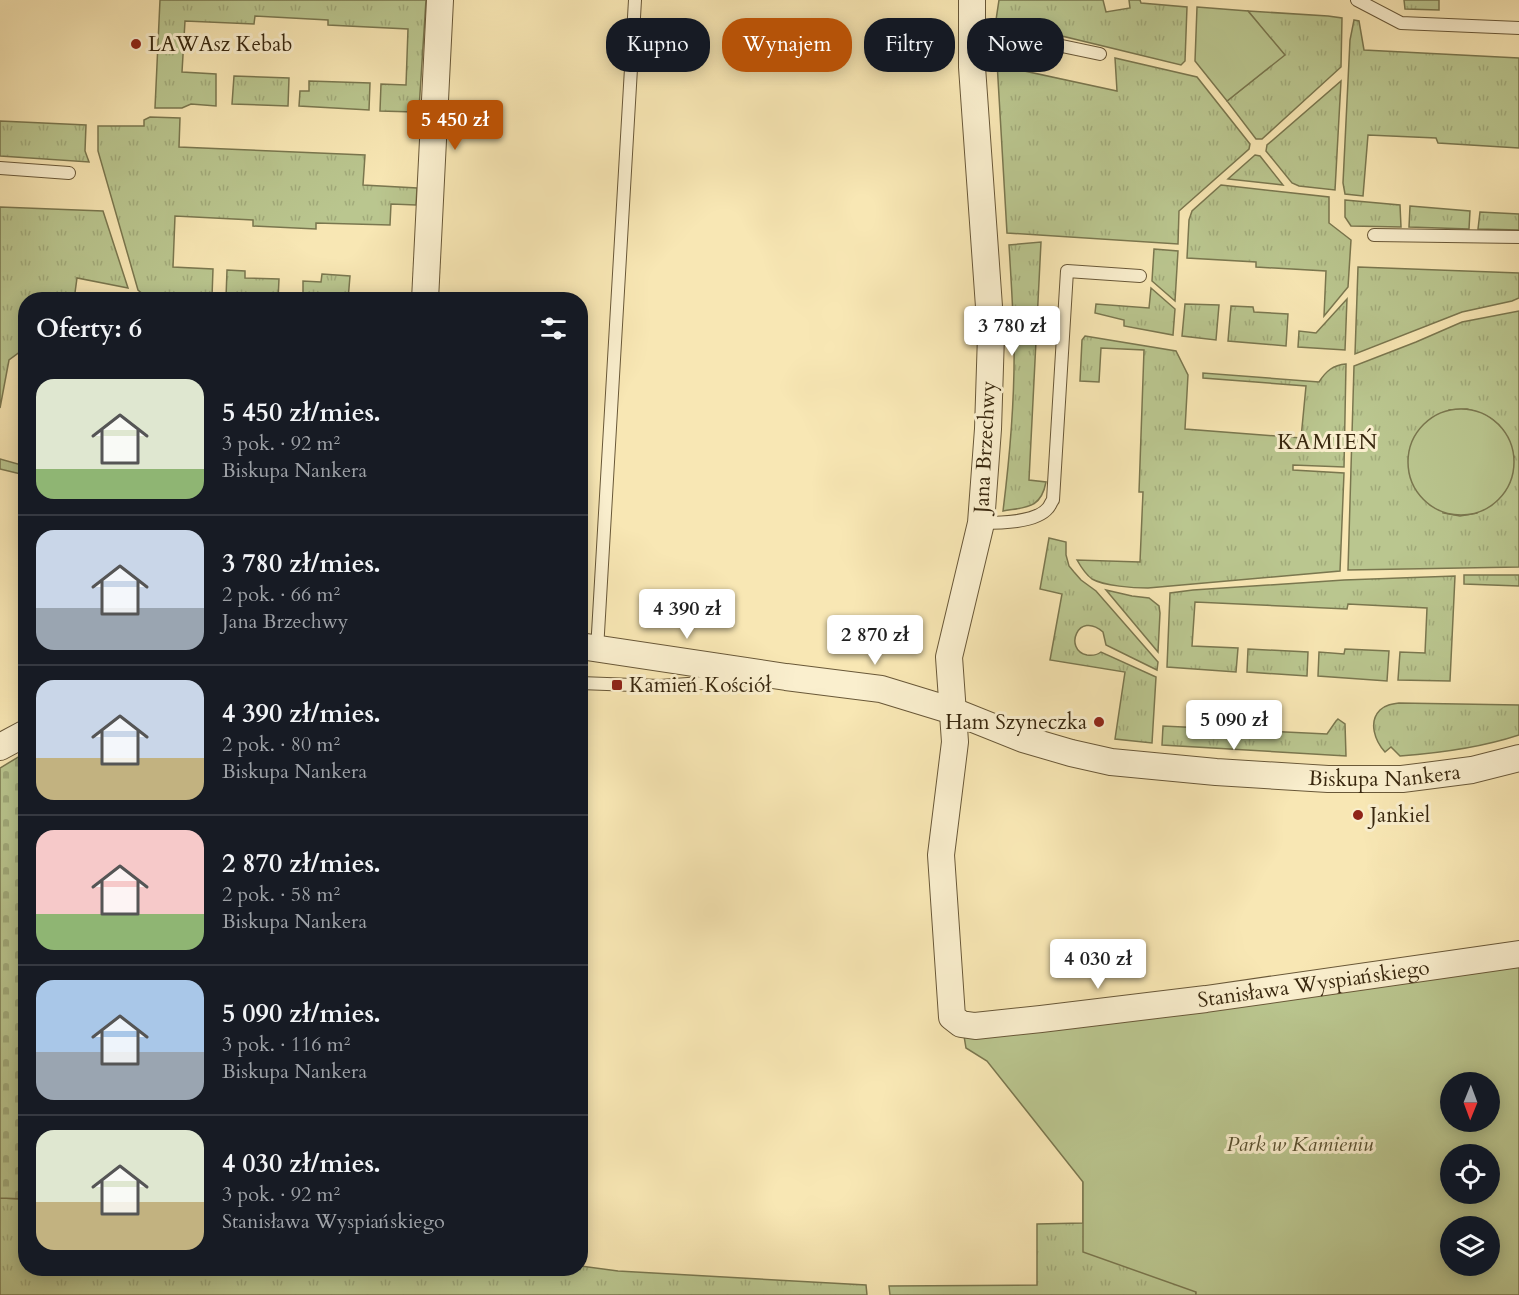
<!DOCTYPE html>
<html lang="pl">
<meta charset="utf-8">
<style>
body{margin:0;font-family:Cardo,serif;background:#20242c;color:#f1f3f6;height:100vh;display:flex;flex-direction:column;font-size:22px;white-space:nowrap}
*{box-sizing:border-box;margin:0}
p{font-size:20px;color:#9ea1a6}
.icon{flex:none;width:33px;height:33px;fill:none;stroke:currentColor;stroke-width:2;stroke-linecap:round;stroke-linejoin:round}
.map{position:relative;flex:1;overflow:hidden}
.panel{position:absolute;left:18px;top:292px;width:570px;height:984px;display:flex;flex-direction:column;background:#171b24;border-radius:24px;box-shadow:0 3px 15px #0003}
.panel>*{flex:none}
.hud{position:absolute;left:606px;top:18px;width:570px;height:54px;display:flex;gap:12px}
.needle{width:39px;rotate:181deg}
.buttons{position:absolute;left:1440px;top:1072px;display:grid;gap:12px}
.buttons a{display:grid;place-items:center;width:60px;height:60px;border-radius:50%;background:#171b24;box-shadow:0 3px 15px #0003;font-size:30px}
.price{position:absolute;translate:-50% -51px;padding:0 14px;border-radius:6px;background:#fff;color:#222;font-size:20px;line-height:39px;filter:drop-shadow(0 2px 3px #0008)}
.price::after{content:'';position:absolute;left:50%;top:36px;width:18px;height:14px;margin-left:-9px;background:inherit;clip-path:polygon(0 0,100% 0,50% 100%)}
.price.current{background:#b45309;color:#fff}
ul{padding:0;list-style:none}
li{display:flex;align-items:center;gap:18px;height:150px;padding:0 18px}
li+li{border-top:2px solid #363941}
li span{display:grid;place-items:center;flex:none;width:168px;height:120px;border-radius:18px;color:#555}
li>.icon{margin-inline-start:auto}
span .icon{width:72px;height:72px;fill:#fffc;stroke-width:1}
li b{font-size:26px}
h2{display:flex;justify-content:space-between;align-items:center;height:72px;padding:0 18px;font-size:26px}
.tag{padding:0 21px;border-radius:24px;background:#171b24;box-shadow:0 3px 15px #0003;font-size:21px;line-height:54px}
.tag.current{background:#b45309;color:#fff}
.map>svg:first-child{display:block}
.grass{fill:url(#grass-tufts);stroke:#7a774f;stroke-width:1.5;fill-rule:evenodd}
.cemetery{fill:url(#cemetery-stones);stroke:#7a774f;stroke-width:1.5}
.green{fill:#bac68f;stroke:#7a774f;stroke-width:1.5;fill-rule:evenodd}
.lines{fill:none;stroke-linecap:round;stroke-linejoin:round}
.service-casing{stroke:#695838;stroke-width:14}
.minor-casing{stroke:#695838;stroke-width:28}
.service{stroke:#faefce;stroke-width:12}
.minor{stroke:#faefce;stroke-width:26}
.poi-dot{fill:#8f2418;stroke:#faefce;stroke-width:2}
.labels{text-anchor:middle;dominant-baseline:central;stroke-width:6;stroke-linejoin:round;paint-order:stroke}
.poi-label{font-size:21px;fill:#39280f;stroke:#faefce;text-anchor:start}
.street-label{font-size:21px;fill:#39280f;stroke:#faefce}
.park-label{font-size:21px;font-style:italic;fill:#59502f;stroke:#faefce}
.neighbourhood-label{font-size:22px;letter-spacing:1.5px;fill:#39280f;stroke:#faefce}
</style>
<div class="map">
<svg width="1519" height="1295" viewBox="0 0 1519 1295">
<defs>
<pattern id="grass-tufts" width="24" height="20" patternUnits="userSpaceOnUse" patternTransform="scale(1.5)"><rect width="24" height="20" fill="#bac68f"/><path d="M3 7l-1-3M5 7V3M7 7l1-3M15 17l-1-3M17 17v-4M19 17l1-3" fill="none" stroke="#a1aa7a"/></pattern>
<pattern id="cemetery-stones" width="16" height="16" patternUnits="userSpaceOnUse" patternTransform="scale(1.5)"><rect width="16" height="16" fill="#bac68f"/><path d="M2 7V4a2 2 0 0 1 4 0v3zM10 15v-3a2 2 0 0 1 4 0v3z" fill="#a1aa7a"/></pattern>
</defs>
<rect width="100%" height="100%" fill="#f8e7b4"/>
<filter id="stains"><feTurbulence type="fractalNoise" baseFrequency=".00333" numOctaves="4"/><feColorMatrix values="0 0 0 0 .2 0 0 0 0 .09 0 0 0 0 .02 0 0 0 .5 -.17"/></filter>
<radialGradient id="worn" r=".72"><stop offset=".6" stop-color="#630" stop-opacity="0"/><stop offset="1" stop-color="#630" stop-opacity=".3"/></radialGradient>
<path class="grass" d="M160,0H426L419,109L418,112H415L380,111L381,84L406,85L408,29L328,25V20L255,16L254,24L185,21L182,72L216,74V106L191,104L182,108H155Z
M999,0H1103L1106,12L1130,8L1129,0H1140L1141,3L1187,7L1185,61L1181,65L996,20Z
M1404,0H1439V10L1405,9Z
M1248,11L1328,16L1342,18L1341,67L1262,139H1256L1227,101L1284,55Z
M1354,20L1359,21L1364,50L1519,58V148L1438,143L1436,138L1368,135L1363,196L1345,194L1343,183L1350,40Z
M1007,46L1015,48L1020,70L1117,91L1115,58L1197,77L1250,144L1249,149L1179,211L1178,244L1007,233L997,62L1006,59Z
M234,76L289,78L288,106L232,104Z
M309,81L370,83L369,110L299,106L300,91H309Z
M1341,81L1335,190L1299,186L1292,183L1266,151L1267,145Z
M150,117L180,118L179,147L365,155L363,185L417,188L416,205L391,204L390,225L316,223V229L253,226V220L175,216L173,267L213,269L212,297L145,296L138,290L98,151V126H144V120Z
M0,121L86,125L85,151L89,162L0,156Z
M1255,155L1260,156L1283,185L1228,179Z
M1221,185L1329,197V223L1351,240L1348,287L1324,316L1326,271L1256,267V262L1187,258L1189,220L1192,211Z
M1345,200L1400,205L1401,227L1351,226L1345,217Z
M1410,206L1470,211L1469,229L1409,227Z
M0,207L103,211L128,288L77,278L74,300H26L25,348L9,360L0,408Z
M1480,212L1519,214V230L1478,229Z
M1041,242L1029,480L1046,482C1041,509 1026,507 1003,511C1010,455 1015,398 1014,342C1013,309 1011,277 1009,245Z
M1154,249L1178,251L1175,301L1152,281Z
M1358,267L1519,273V298L1512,301L1462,312L1355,354Z
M227,270L245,271V278L279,279L278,300L226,298Z
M322,274L350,276L348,300H303V281L321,282Z
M1151,288L1175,309L1173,335L1124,326V320L1095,313L1096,304L1149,308Z
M1347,299L1345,350L1298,347L1299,331L1316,333Z
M1185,304L1219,305L1216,340L1182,336Z
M1231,306L1253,307L1254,312L1288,314L1286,346L1228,341Z
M1519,311V567L1348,570L1354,366L1416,342L1462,322ZM1467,409C1497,417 1506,427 1514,457L1477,513L1460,516L1443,513L1449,410Z
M1085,336L1176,351L1188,375L1185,429L1301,438L1306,386L1203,378V373L1319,382C1326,371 1333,365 1346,364L1344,467L1293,465V470L1344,473L1340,571L1148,588C1134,588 1104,586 1092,579C1085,574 1081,567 1077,560L1140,562L1143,492H1139L1144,350L1101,348L1099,382L1080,381L1082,340Z
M0,459L25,466V475L0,469Z
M1049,538L1066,542V555L1069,566L1074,572L1081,580L1096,591L1158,662L1157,670L1106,645L1103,632C1078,610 1063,650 1087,655C1093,656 1097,655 1101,652L1156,677L1152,743L1115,739L1125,672L1050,660L1062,594L1040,589Z
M1464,575H1519V586L1464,584Z
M1455,576L1450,681L1398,680L1400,652L1425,653L1427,608L1348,604L1347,609L1195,602L1192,646L1238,648L1236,672L1167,667L1170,593L1193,590L1344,580Z
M1106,590L1132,596L1149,598L1159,606L1160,613L1158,652Z
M1248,649L1308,652L1307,676L1247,672Z
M1345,649L1389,651L1387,681L1318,676L1319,652L1344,654Z
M1399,703L1519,705V735C1480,748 1441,753 1400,756L1391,747L1385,752C1375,741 1368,722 1380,710C1385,705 1392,704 1399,703Z
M1338,719L1345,724L1346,756L1162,745L1163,726L1327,734L1336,721Z
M1083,1182L1204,1295L1196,1293V1295H890L889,1286L1037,1285V1224L1083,1223Z
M0,1198L25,1199L26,1269H580L581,1266L618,1271L866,1285L867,1295H0Z"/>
<path class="cemetery" d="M25,753L26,1199H25L0,1198V768Z"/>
<path class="green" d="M1197,7L1248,11L1285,55L1227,101L1195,61Z
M1408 462a53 53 0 1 1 106 0a53 53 0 1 1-106 0Z
M1519,963V1295H1196V1292L1083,1252V1182L987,1061L966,1048L964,1036ZM1450,1083H1490V1122H1450ZM1450,1155H1490V1194H1450ZM1450,1227H1490V1266H1450Z"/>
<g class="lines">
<g class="service-casing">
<path id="service" d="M1357,0L1401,23L1519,28
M972,27L1100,54
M0,168L69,173
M1374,235L1519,237
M981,523C999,523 1036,523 1048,508C1050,506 1051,502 1053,500L1067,271L1140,276
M597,650L635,0
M580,683L660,686L744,680"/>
</g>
<g class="minor-casing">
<g id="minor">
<path id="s1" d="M972,0V67L991,335L988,429L981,523L949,657L955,742L941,855L952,1017L961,1024L975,1026L1041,1019L1206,999L1519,954"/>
<path d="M425,300L440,0"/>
<path id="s2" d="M580,646L786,677L881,689L953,711L1023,739L1071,753L1111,762L1216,772L1328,779H1402L1472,770L1519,758"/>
<path d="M0,747L26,733"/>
</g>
</g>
<use href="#service" class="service"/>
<use href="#minor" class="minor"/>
</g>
<g class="poi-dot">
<circle cx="136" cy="44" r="6"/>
<rect x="611" y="679" width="12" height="12" rx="3"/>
<circle cx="1099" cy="722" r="6"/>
<circle cx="1358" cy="815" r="6"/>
</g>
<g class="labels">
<g class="poi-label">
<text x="148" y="44">LAWAsz Kebab</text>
<text x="629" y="685">Kamień Kościół</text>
<text x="1087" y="722" text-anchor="end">Ham Szyneczka</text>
<text x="1370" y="815">Jankiel</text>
</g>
<g class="street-label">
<text transform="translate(985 447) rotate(-87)">Jana Brzechwy</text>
<text stroke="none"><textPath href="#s2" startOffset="820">Biskupa Nankera</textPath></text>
<text stroke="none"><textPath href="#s1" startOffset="1390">Stanisława Wyspiańskiego</textPath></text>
</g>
<g class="park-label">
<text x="1300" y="1144">Park w Kamieniu</text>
</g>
<g class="neighbourhood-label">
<text x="1328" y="442">KAMIEŃ</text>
</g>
</g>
<rect width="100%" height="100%" filter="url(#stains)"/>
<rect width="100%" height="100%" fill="url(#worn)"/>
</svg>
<div class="buttons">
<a><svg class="needle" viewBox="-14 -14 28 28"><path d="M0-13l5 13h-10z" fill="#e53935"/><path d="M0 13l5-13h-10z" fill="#9ea1a6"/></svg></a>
<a><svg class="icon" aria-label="locate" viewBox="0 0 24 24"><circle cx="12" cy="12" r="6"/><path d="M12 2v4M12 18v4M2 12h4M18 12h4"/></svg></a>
<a><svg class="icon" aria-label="layers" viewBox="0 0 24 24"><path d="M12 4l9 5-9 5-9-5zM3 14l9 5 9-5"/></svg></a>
</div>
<b class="price current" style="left:455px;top:151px">5 450 zł</b>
<b class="price" style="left:1012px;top:357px">3 780 zł</b>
<b class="price" style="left:687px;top:640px">4 390 zł</b>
<b class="price" style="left:875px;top:666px">2 870 zł</b>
<b class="price" style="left:1234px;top:751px">5 090 zł</b>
<b class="price" style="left:1098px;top:990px">4 030 zł</b>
<div class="hud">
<a class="tag">Kupno</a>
<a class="tag current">Wynajem</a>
<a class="tag">Filtry</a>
<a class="tag">Nowe</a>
</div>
<section class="panel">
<h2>Oferty: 6<svg class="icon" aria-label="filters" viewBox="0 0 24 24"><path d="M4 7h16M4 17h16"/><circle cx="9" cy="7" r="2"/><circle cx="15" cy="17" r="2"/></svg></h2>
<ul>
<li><span style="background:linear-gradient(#dfe7d0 75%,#8fb573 0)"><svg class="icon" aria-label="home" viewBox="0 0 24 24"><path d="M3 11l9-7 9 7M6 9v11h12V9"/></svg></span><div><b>5 450 zł/mies.</b><p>3 pok. · 92 m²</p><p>Biskupa Nankera</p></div></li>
<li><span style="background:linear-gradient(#c9d6e8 65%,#9aa5b1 0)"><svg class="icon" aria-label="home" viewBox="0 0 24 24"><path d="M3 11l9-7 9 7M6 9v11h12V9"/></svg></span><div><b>3 780 zł/mies.</b><p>2 pok. · 66 m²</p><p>Jana Brzechwy</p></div></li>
<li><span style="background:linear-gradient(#c9d6e8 65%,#c2b280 0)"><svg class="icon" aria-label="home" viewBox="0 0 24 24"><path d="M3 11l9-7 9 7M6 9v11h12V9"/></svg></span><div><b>4 390 zł/mies.</b><p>2 pok. · 80 m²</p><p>Biskupa Nankera</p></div></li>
<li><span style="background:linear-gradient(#f6c9c9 70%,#8fb573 0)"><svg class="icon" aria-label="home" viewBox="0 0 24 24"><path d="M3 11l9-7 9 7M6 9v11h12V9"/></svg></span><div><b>2 870 zł/mies.</b><p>2 pok. · 58 m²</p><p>Biskupa Nankera</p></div></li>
<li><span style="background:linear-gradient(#a9c7e8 60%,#9aa5b1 0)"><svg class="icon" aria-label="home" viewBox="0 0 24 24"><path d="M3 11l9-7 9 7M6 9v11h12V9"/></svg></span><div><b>5 090 zł/mies.</b><p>3 pok. · 116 m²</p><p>Biskupa Nankera</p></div></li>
<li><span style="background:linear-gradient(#dfe7d0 60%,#c2b280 0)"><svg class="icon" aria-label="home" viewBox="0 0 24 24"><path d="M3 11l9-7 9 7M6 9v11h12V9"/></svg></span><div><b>4 030 zł/mies.</b><p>3 pok. · 92 m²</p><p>Stanisława Wyspiańskiego</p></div></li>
</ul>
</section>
</div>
